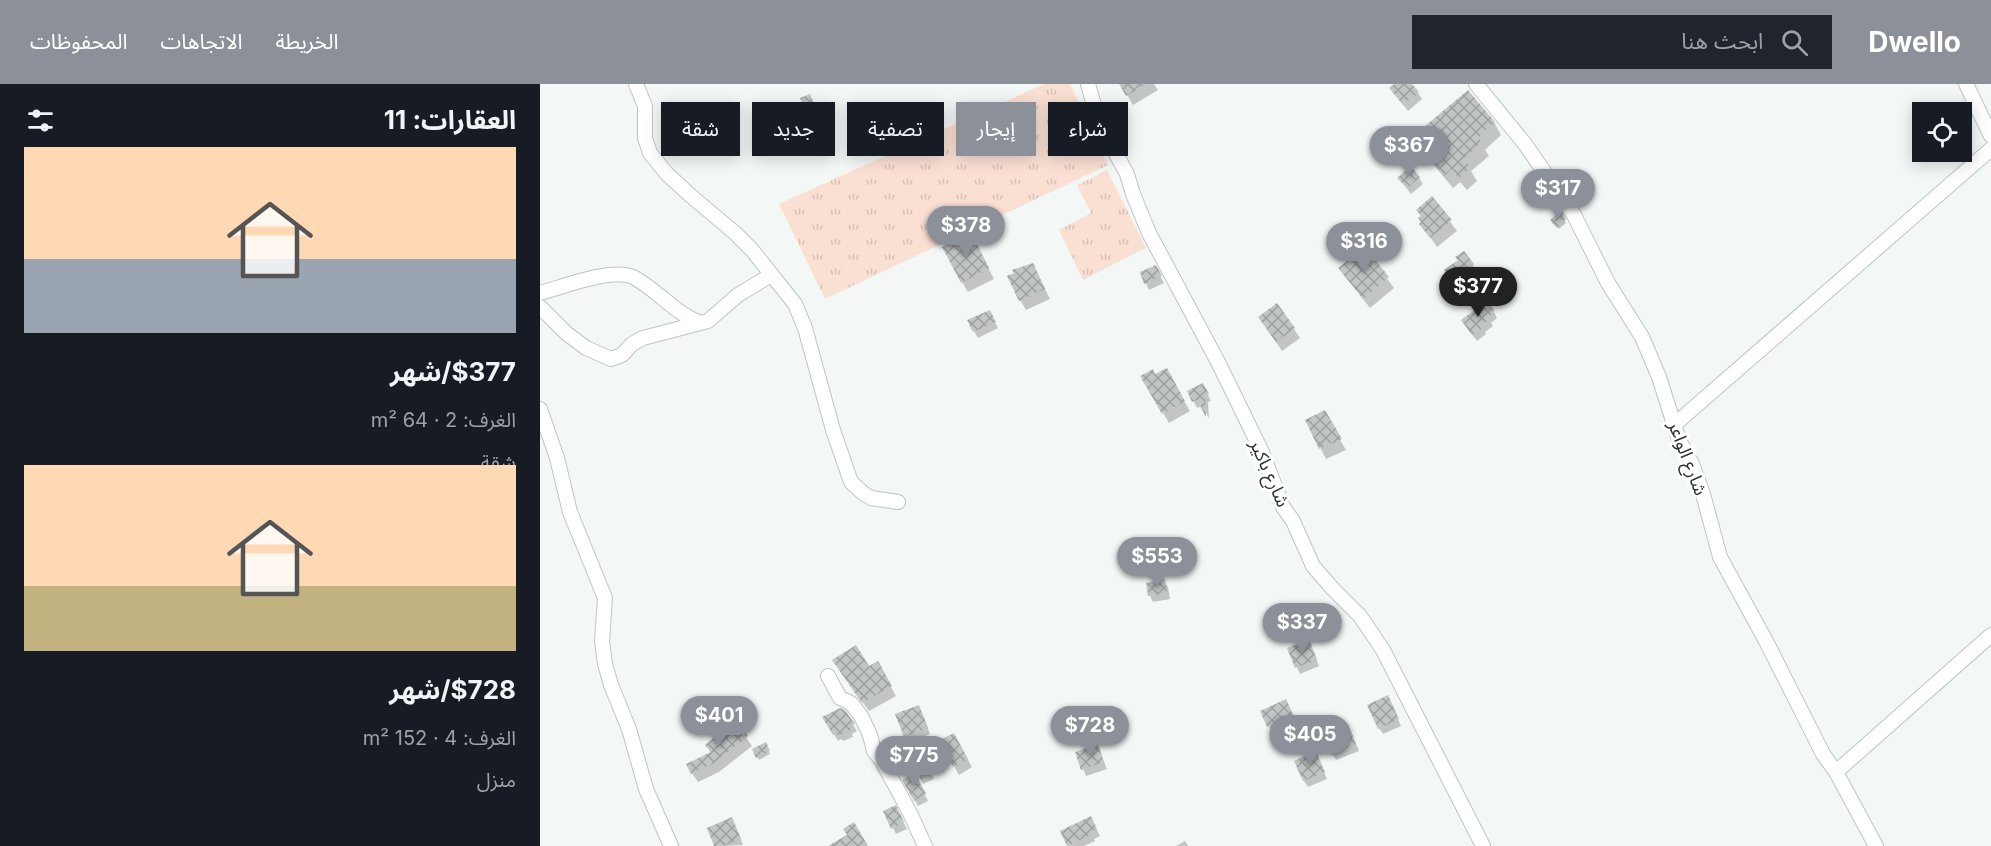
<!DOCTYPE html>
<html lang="ar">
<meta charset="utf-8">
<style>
body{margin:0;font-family:Inter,"Noto Sans Arabic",sans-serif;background:#20242c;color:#f1f3f6;direction:rtl;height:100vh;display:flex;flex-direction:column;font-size:22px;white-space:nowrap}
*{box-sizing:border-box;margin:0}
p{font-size:20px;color:#9ea1a6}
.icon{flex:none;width:33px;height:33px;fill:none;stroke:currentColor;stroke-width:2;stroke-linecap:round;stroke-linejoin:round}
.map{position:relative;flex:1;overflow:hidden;direction:ltr}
.panel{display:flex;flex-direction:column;background:#171b24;width:540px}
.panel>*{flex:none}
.top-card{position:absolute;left:18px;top:18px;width:570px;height:54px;direction:rtl;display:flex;gap:12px}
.buttons{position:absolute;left:1372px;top:18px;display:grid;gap:12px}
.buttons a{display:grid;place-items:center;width:60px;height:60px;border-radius:0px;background:#171b24;box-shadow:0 3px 15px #0003;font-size:30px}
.price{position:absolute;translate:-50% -51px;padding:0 14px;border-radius:21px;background:#8c9099;color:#fff;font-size:20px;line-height:39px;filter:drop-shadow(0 2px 3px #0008)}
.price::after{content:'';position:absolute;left:50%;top:36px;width:18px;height:14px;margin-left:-9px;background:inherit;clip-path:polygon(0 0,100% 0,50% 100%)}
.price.current{background:#222;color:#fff}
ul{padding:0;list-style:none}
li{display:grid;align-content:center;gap:12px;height:318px;padding:0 24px}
li span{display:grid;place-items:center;height:186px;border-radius:0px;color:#555}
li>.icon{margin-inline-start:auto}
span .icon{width:108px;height:108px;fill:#fffc;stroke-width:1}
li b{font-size:26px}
h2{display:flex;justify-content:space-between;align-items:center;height:72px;padding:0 24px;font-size:26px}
.tag{padding:0 21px;border-radius:0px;background:#171b24;box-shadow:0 3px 15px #0003;font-size:21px;line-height:54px}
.tag.current{background:#8c9099;color:#fff}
header{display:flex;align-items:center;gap:36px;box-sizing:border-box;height:84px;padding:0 30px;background:#8c9099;color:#fff}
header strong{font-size:28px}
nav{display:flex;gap:33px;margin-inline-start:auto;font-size:21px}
.search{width:420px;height:54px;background:#20242c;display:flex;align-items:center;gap:15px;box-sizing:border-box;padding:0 21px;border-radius:0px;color:#9ea1a6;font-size:22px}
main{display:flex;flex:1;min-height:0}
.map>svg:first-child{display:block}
.grass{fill:url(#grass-tufts)}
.shadow{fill:#0003}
.building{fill:url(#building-cross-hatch)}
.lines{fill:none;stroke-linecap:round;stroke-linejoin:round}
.minor-casing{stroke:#c0c4c3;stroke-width:16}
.minor{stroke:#fff;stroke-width:14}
.labels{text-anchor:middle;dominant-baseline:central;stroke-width:6;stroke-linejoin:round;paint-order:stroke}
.street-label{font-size:18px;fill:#2d2e2e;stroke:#fff}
</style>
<header>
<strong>Dwello</strong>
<div class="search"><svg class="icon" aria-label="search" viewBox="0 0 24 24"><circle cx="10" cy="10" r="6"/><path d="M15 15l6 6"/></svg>ابحث هنا</div>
<nav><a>الخريطة</a><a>الاتجاهات</a><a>المحفوظات</a></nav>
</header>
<main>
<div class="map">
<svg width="1451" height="762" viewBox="0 0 1451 762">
<defs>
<pattern id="grass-tufts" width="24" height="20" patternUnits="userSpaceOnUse" patternTransform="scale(1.5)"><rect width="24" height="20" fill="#fae0d3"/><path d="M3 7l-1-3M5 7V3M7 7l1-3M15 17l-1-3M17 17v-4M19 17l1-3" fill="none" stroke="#d7c0b5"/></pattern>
<pattern id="building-cross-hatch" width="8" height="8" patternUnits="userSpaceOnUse" patternTransform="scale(1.5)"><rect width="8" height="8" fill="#c1c5c4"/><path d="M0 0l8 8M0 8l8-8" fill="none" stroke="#9da0a0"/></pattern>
</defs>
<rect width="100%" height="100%" fill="#f3f7f6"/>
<path class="grass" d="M504,0H530L568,81L285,215L239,120Z
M567,86L606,164L543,196L519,146L551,129L537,101Z"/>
<path class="shadow" d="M581,0H614L618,6L593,21Z
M856,0L878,9L882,15L868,27L851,5Z
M273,18L279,33L272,37L268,30Z
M954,38L961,51L945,66L949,72L931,87L937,97L927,106L920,98L913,104L881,66L874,53Z
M859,94H879L883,100L871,110Z
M892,114L917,147L897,163L881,140Z
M1020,130L1026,139L1019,145L1014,139Z
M436,160L454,195L428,208L422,198Z
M825,165L854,204L830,224L800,185Z
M924,169L937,187L916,202L910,193Z
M615,183L624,199L609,206L601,189Z
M498,191L510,215L486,226L480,216Z
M954,228L957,234L951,239L953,242L945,248L946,250L937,257L926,243Z
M453,234L458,244L438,254L434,247Z
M720,234L754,245L760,254L742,267Z
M626,286L650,327L629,339L602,293L615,292Z
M663,301L671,317L668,318L669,334L662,322L657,324L649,308Z
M784,328L806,366L786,375L767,337Z
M624,497L628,503L630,515L613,518L610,512Z
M772,564L779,582L760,590L749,565Z
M294,577L328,584L338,579L356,612L329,627Z
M851,619L861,642L843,650L839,644Z
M749,623L756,637L732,648L729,642Z
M304,627L317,647L312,650L313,653L303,657L301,655L298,657L284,634Z
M382,629L390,650L368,659L365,653Z
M196,639L212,662L179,688L158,698L152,689L171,670L167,661Z
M811,648L819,667L796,676L792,670Z
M414,651L432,683L419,691L410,675L390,686L394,695L383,700L369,673Z
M225,660L230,670L219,676L214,666Z
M557,661L567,685L546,692L537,669Z
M779,676L787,695L768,703L764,697Z
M364,697H378L388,717L378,722Z
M355,723L367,745L356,750L345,728Z
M554,740L560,752L554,755L555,757L544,762H529L522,747Z
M195,741L203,761L176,762Z
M645,757L648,762H636Z"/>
<path class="building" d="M579,0H606L586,12Z
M854,0H872L879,8L863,21L849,4Z
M928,6L955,38L938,53L942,58L923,75L931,83L919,94L911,85L904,92L872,53Z
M270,10L277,27L267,31L260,14Z
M871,82L880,93L867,104L857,94Z
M892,112L912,136L890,154L879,140L881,138L878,134L881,132L876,126Z
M1021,127L1026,135L1017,144L1010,136Z
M431,148L449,184L421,199L402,163Z
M825,163L849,193L823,215L798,184Z
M924,167L934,180L912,197L904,186L918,176L915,173Z
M493,179L505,205L479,217L467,192L474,189L472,186Z
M616,181L622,192L604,200L600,188Z
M947,217L955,227L949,232L950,235L942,241L944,243L932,251L921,236Z
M737,219L755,244L736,258L718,233Z
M450,226L456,238L433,248L427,236Z
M627,284L645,317L622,330L600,292L613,285L615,290Z
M663,299L669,310L665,312L666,333L657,316L652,318L647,307Z
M785,326L802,355L779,365L765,336Z
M625,495L627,509L608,512L606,499Z
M769,555L777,576L755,584L747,564Z
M316,561L329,582L338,577L352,602L322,619L292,576Z
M848,611L859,635L838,645L827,621Z
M746,615L753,630L727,643L720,627Z
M379,621L388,644L364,653L355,630Z
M300,624L305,626L315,640L309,643L311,646L298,652L297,649L293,651L282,633Z
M196,636L208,652L174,679L151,690L146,680L171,668L165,661Z
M808,640L816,660L791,671L782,650Z
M414,649L428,675L413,683L404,667L386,678L390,686L377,693L367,672Z
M226,658L230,667L216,674L212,665Z
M558,660L564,678L541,686L535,668Z
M776,667L785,688L763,697L754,677Z
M375,689L386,710L374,717L362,696Z
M356,721L364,738L351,745L343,727Z
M551,732L557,745L551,748L552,750L527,762L520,747Z
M192,733L201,755L184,762H174L167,744Z
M314,738L328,762H288L307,751L303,745Z"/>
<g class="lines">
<g class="minor-casing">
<path id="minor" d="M96,0L105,22V54L110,69L127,90L151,112L195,149L212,166L255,220L265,244L293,346L311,398L323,409L331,414L358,418
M548,0L555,25L567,45L575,68L587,90L593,110L609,149L678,278L722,368L743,423L753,437L773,482L792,504L820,532L843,566L943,762
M936,0L985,60L1034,131L1068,199L1102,253L1119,293L1139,356L1152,380L1163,410L1180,473L1227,559L1283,670L1296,688L1336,762
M1426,0L1451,52
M0,209C23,203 74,182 95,194C118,207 135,229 160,239
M0,223L26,249L46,264L71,275L82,271L92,260L103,254L168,237L198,211L231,191
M0,325L17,374L30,428L65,514L62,557L65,580L71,601L89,645L106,705L131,762
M1134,341L1451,65
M288,592L300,614L311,619L321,632L330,651L334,667L342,677L370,729L385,762
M1296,688L1451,551"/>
</g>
<use href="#minor" class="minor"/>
</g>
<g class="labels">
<g class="street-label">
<text transform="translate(1148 374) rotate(69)">شارع الواعر</text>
<text transform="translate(730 389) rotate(66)">شارع باكير</text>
</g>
</g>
</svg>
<div class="buttons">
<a><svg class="icon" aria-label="locate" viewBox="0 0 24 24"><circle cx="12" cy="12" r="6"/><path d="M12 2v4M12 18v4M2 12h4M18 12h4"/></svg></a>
</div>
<b class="price" style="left:869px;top:93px">$367</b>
<b class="price" style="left:1018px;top:136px">$317</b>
<b class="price" style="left:426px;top:173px">$378</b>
<b class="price" style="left:824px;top:189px">$316</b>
<b class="price current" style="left:938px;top:234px">$377</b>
<b class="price" style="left:617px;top:504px">$553</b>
<b class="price" style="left:762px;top:570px">$337</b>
<b class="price" style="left:179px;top:663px">$401</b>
<b class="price" style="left:550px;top:673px">$728</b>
<b class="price" style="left:770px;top:682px">$405</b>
<b class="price" style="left:374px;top:703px">$775</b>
<div class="top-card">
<a class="tag">شراء</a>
<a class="tag current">إيجار</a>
<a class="tag">تصفية</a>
<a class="tag">جديد</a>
<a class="tag">شقة</a>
</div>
</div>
<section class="panel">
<h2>العقارات: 11<svg class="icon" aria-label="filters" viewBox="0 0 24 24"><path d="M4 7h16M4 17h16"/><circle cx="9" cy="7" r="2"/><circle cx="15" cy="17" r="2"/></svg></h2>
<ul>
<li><span style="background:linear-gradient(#ffd9b3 60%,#9aa5b1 0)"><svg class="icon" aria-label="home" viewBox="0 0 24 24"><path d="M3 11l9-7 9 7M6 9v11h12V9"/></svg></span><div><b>$377/شهر</b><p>الغرف: 2 · 64 m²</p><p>شقة</p></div></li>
<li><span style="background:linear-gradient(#ffd9b3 65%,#c2b280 0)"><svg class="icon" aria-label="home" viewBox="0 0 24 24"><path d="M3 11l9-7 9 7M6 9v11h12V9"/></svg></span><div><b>$728/شهر</b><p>الغرف: 4 · 152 m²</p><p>منزل</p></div></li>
</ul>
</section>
</main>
